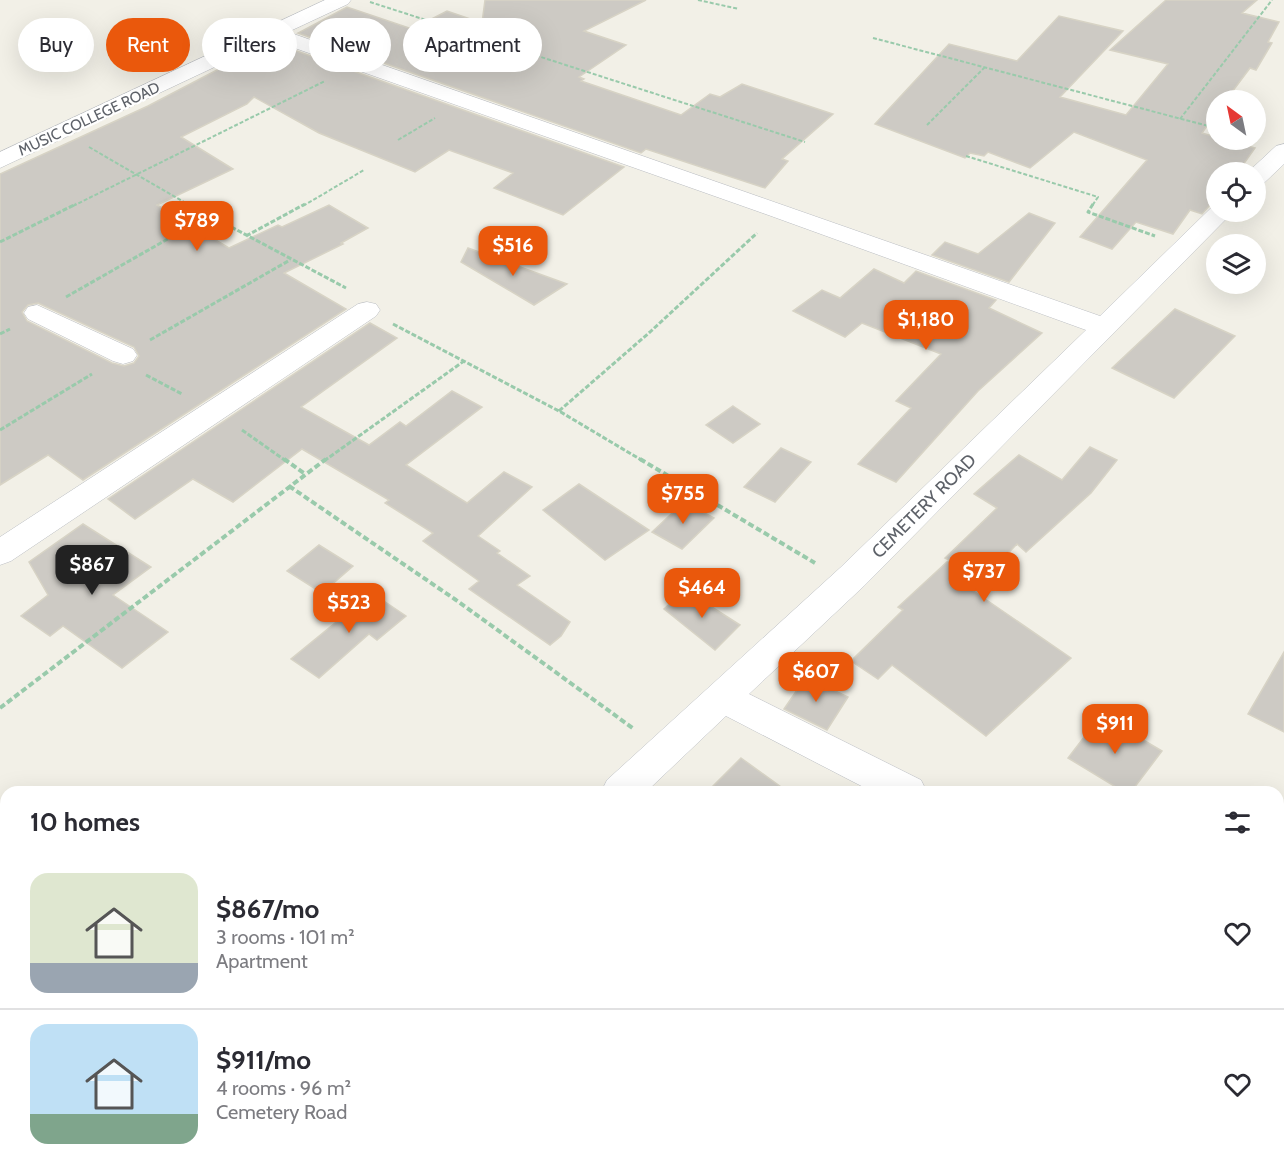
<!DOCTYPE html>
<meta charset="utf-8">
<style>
body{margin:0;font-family:Cabin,sans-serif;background:#f7f7f7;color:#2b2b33;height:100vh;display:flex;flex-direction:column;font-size:22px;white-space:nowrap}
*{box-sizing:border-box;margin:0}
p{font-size:20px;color:#7c7c81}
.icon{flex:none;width:33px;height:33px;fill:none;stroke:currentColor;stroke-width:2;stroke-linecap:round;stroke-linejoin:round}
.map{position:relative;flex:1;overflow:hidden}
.drawer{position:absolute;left:0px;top:786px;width:1284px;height:386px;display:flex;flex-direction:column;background:#fff;border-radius:18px 18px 0 0;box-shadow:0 6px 24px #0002}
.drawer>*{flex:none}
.banner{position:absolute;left:18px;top:18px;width:600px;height:54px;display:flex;gap:12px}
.needle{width:39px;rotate:327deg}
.fabs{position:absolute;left:1206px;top:90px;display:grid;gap:12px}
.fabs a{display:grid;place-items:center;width:60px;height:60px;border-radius:50%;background:#fff;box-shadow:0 6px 24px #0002;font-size:30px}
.price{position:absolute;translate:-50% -51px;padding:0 14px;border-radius:12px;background:#ea580c;color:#fff;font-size:20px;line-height:39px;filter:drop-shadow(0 2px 3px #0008)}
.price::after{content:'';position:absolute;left:50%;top:36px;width:18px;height:14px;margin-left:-9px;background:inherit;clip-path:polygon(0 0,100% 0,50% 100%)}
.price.current{background:#222;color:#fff}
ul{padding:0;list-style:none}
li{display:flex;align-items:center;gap:18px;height:150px;padding:0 30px}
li+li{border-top:2px solid #e1e1e2}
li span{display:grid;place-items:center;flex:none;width:168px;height:120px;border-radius:18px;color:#555}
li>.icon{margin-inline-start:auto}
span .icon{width:72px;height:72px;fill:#fffc;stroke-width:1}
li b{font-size:26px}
h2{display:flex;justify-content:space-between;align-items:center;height:72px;padding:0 30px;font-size:26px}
.tag{padding:0 21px;border-radius:27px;background:#fff;box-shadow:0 6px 24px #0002;font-size:21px;line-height:54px}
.tag.current{background:#ea580c;color:#fff}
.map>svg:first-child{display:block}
.water{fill:#aad3ff}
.building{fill:#cdcac4;stroke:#d7d3c5;stroke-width:1.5;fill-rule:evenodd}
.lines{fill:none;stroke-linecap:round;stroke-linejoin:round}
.minor-casing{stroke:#bbbec3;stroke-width:1}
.path-far2{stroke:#99caab;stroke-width:2;stroke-dasharray:4 2;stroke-linecap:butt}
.path-far1{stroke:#99caab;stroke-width:3;stroke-dasharray:5 2;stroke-linecap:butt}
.path{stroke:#99caab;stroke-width:4;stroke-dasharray:6 3;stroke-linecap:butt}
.minor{fill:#fff;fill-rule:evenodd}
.labels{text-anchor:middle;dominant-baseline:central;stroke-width:4.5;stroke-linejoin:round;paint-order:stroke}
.far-street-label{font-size:15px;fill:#5e6269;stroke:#fff}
.street-label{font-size:18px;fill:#5e6269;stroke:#fff}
</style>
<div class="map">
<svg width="1284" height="1171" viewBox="0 0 1284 1171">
<rect width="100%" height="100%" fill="#f2f0e7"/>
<path class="water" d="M1278,1021L1284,1024V1171H996L999,1166H1278Z"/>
<path class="building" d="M485,0H646L584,31L626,45L579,77L584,79L581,81L681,115L710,94L720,97L742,84L833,114L782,159L788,161L765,188L646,149L641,153L298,33L347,7L412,29L447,11L482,23Z
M1166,0H1257L1242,13L1279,22L1268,42L1272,43L1256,70L1250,68L1226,100H1216V113L1202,133L1216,137V140H1225L1255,148L1238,172H1216V204L1210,205L1202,214L1190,210L1173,234L1136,222L1112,249L1080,237L1147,160L1074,132L1030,168L988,152L984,156L970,153L965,158L875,124L949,44L1017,61L1059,16L1123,31L1060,97L1126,115L1168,64L1110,50Z
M277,44L624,167L563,215L494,188L513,173L449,150L415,172L319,133L254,97L247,104L181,137L233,169L157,205L229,248L278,225L282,227L329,205L368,228L341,243L343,244L284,273L346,309L83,480L48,455L0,485V174L148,106L259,48L265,50ZM38,303L134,347L139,356L134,363L124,366L112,363L27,321L22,312L28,305Z
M1029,213L1055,223L1009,282L932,255L945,242L978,254Z
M468,248L567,284L534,305L461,262Z
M874,269L904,283L916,271L996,300L989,308L1042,333L978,391L896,482L858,464L911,408L896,401L941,354L862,323L845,337L793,311L822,290L840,298Z
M1175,309L1235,336L1174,398L1112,368Z
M370,323L397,338L301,407L369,445L400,422L406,426L452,391L482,407L406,465L467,503L504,472L532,487L478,536L500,551L497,553L530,576L517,585L570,622L561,636L550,645L469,589L479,581L423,541L433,533L385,503L389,500L302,449L233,502L193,479L135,519L108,499Z
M733,406L760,424L733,443L706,425Z
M1090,447L1117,460L1091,493L1026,552L1017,544L972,590L1071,658L986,736L892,665L878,679L851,661L903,610L898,607L949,560L945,558L997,508L974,494L1019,455L1062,480Z
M781,448L811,462L775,502L744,487Z
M579,484L649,530L605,560L543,510Z
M684,502L714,518L682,549L652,532Z
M83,524L151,567L113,595L168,632L122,668L63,626L50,636L21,616L48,595L29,562Z
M319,545L353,566L322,593L287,571Z
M685,590L740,625L715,650L664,609Z
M372,593L406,616L377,640L369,634L319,678L291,659Z
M1284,652V732L1248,714Z
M806,677L848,697L827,730L784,709Z
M1101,715L1162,751L1131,792H1124L1068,758Z
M741,758L788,792H707Z"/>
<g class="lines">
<g class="minor-casing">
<path id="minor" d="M325,0H351L348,4L288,32L1100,316L1212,207L1216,206V212H1233L865,585L749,694L921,780L927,792H873L726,716L646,792H601L607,780L841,567L1086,330L771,216L272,40L0,168V152Z
M1284,144V164L1264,183L1256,185V172H1248L1276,146Z
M367,302L376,304L380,310L376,316L11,561L0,565V537L358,304Z
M37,305L133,349L137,355L133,361L123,364L113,361L28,319L24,313L28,307Z
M1278,963L1284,965V1006L1278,1004Z
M191,1166H241L239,1171H189Z
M456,1166H506L508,1171H458Z"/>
</g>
<path class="path-far2" d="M698,0L739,9
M370,2L805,142
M873,38L1216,128
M1180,119L1272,0
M927,125L985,67
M398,140L435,118
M89,147L191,206
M966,156L1098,197L1092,206
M73,206L325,81
M303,206L364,170"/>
<path class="path-far1" d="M188,204L346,288
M1093,204L1088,212L1155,236
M246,236L305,204
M0,242L76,204
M66,297L208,216
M393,324L559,411L643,461
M0,334L10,329
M150,340L290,260
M146,375L182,394
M559,411L650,332L757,233
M0,430L92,374
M242,430L286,461
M324,461L464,361"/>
<path class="path" d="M284,459L305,474
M640,459L815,563
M289,486L456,600L634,729
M0,708L326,459"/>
<use href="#minor" class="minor"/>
</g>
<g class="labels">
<g class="far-street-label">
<text transform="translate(89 119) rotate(-25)">MUSIC COLLEGE ROAD</text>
</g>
<g class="street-label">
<text transform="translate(924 506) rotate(-45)">CEMETERY ROAD</text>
</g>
</g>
</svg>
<div class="fabs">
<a><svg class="needle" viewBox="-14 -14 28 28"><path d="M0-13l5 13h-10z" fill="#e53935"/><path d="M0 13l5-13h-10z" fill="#7c7c81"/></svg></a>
<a><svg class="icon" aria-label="locate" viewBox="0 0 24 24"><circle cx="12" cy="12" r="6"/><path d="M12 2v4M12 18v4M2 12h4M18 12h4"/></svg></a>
<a><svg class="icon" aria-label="layers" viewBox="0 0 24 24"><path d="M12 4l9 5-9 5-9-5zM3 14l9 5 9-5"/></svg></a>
</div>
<b class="price" style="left:197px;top:252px">$789</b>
<b class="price" style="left:513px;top:277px">$516</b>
<b class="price" style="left:926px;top:351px">$1,180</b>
<b class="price" style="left:683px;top:525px">$755</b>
<b class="price current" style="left:92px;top:596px">$867</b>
<b class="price" style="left:984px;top:603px">$737</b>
<b class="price" style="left:702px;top:619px">$464</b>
<b class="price" style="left:349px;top:634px">$523</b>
<b class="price" style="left:816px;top:703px">$607</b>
<b class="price" style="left:1115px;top:755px">$911</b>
<div class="banner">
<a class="tag">Buy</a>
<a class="tag current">Rent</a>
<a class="tag">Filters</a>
<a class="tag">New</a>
<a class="tag">Apartment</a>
</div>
<section class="drawer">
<h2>10 homes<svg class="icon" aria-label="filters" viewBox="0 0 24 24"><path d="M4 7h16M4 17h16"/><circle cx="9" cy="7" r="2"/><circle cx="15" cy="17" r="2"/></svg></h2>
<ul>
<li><span style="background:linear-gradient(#dfe7d0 75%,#9aa5b1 0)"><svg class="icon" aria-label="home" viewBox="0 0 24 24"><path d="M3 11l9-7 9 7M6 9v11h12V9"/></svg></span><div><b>$867/mo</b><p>3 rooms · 101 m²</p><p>Apartment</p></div><svg class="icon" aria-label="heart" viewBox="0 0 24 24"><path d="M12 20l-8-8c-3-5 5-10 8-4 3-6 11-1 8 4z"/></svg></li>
<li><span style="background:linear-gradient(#bfe0f5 75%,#7fa58c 0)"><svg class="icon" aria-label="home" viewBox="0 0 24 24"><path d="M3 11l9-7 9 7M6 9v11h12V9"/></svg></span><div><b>$911/mo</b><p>4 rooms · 96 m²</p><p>Cemetery Road</p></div><svg class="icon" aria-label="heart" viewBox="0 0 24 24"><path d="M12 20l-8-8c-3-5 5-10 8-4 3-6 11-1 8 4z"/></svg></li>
</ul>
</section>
</div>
